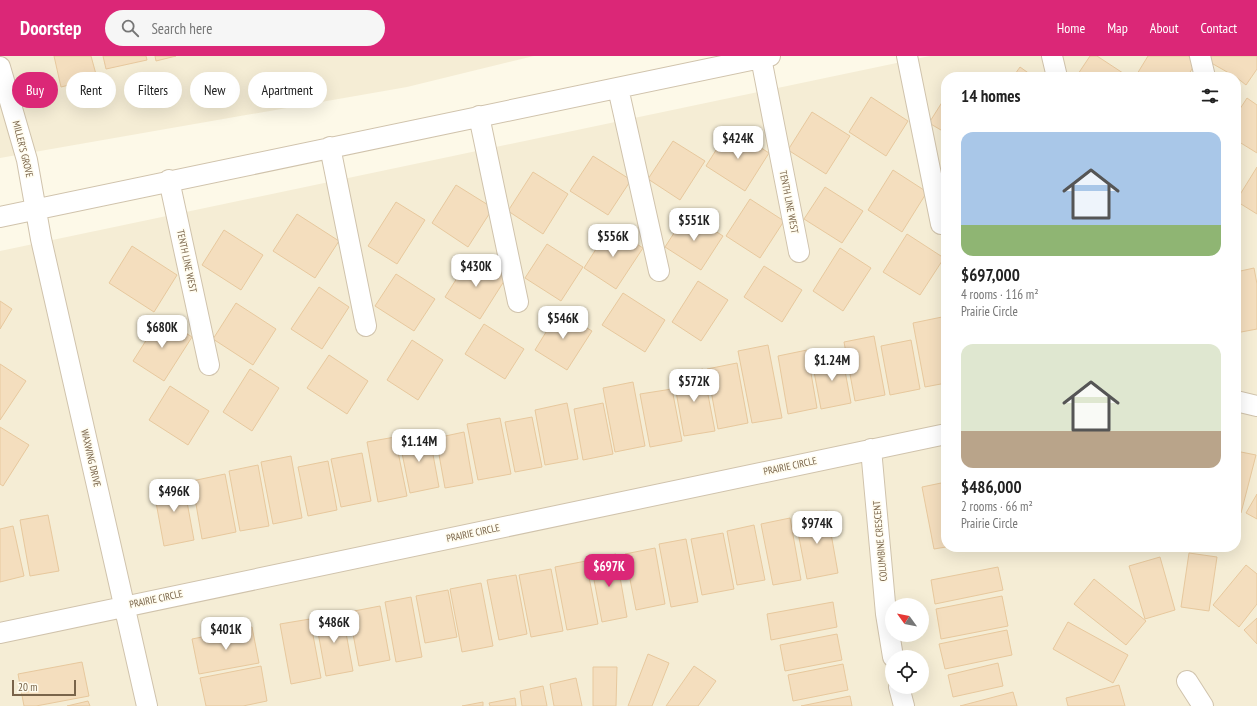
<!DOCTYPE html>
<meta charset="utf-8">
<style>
body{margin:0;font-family:"PT Sans Narrow",sans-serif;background:#f6f6f6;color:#222;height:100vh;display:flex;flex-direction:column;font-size:15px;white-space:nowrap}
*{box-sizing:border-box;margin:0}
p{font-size:13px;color:#767676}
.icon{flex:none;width:22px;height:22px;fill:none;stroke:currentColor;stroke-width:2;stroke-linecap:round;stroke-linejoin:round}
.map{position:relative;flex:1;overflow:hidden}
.drawer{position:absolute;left:941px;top:16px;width:300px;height:480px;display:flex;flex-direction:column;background:#fff;border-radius:16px;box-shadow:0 4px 16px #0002}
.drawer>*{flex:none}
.hud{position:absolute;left:12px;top:16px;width:380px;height:36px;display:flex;gap:8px}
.needle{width:26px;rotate:303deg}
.buttons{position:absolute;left:885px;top:542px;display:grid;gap:8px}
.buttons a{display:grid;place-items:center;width:44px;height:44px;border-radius:50%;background:#fff;box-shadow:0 4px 16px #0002;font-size:20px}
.scale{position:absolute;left:12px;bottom:10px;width:64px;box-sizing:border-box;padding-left:4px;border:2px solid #79644a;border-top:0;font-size:11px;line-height:14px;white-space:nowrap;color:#79644a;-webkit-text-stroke:3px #fffcef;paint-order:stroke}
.price{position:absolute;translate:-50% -34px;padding:0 9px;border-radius:8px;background:#fff;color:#222;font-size:13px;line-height:26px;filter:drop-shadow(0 1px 2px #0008)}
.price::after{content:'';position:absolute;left:50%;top:24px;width:12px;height:9px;margin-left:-6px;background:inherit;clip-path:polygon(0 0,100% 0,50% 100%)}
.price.active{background:#db2777;color:#fff}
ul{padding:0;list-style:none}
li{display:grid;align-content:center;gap:8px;height:212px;padding:0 20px}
li span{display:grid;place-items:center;height:124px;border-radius:12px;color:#555}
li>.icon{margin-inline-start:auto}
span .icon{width:72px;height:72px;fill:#fffc;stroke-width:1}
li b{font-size:17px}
h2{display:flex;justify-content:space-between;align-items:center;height:48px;padding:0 20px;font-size:17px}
.tag{padding:0 14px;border-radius:18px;background:#fff;box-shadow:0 4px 16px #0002;font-size:14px;line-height:36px}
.tag.active{background:#db2777;color:#fff}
header{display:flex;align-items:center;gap:24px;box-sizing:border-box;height:56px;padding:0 20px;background:#db2777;color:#fff}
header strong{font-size:19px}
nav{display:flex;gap:22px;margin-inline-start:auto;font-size:14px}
.search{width:280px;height:36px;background:#f6f6f6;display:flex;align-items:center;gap:10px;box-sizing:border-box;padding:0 14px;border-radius:22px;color:#767676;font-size:15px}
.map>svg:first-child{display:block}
.residential{fill:#f5edd5;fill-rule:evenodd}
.building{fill:#f4debe;stroke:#e7c89d}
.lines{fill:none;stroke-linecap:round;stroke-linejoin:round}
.minor-casing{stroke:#d0c3ac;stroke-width:22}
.minor{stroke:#fff;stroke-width:20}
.labels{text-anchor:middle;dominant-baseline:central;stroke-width:3;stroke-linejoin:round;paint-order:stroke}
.street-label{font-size:10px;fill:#79644a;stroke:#fffcef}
</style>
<header>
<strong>Doorstep</strong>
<div class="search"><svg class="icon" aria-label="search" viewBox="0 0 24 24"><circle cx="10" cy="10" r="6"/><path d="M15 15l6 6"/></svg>Search here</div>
<nav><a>Home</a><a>Map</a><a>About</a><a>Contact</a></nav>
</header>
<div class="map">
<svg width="1257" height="650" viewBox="0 0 1257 650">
<rect width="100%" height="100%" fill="#fdf9e8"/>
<path class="residential" d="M0,0H534L407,31L0,102Z
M930,0H1257V650H0V195ZM946,21H1236V491H946ZM892,549H922V579H892ZM892,601H922V631H892Z"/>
<path class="building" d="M54,0H91L97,22L61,31Z
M103,0H146L147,4L106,13Z
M155,0H176L156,5Z
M1090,0H1097L1129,21H1076Z
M1148,0H1188L1197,5L1187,21H1141L1137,18Z
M1209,0H1257V13L1246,29L1236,21L1206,4Z
M1020,11L1034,21H1013Z
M946,40V77L929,67Z
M871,41L908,65L886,100L849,76Z
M1247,42L1257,49V97L1236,84V59Z
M812,56L850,80L826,118L788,94Z
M730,72L769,97L745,135L706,110Z
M673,85L705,105L680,144L648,123Z
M593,100L631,124L608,159L570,135Z
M1257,111V158L1236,145Z
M893,114L927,136L902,176L868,154Z
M533,116L568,138L543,178L508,155Z
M456,129L493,152L468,191L432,167Z
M825,131L863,155L842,187L804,163Z
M750,143L784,165L760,202L726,180Z
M396,146L425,164L397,208L368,190Z
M687,157L723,180L701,214L665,191Z
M297,158L339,185L315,222L273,195Z
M610,171L643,192L616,233L584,212Z
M224,174L263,199L241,234L202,209Z
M907,178L944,202L920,239L883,216Z
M547,188L583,211L561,245L525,222Z
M132,190L177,219L154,256L109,227Z
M840,192L871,212L843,255L813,235Z
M471,200L506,222L480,263L445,241Z
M764,210L802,234L782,266L744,241Z
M1254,212L1257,228V273L1236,277V216Z
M396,218L435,243L414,275L375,250Z
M698,225L728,244L701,285L672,266Z
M319,231L349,251L322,293L291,273Z
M623,237L665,264L645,296L602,269Z
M0,245L12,253L0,273Z
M236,247L276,273L253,309L213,283Z
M559,255L592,275L567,314L535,294Z
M161,261L192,281L164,325L133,305Z
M942,261L946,280V327L925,331L913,267Z
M484,268L524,293L505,323L465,298Z
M874,280L885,339L855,345L844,286Z
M412,284L443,304L418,344L387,324Z
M911,284L920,333L890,339L881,290Z
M768,289L782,362L752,367L738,295Z
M807,294L817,352L788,358L778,300Z
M329,299L368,325L347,358L307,332Z
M842,299L851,347L821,353L812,305Z
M737,307L748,367L718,373L707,313Z
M0,308L26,325L0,364Z
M250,313L279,332L252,375L223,356Z
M703,313L715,375L684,380L673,319Z
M633,326L645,390L615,396L603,332Z
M170,330L209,355L188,389L149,364Z
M672,333L682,385L650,391L640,338Z
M567,347L578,403L545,409L535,354Z
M603,347L613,398L583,404L574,353Z
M532,361L542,411L515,416L505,366Z
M500,362L511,418L478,424L467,368Z
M0,371L29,389L3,430L0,428Z
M464,376L473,427L445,432L436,382Z
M429,377L439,431L410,437L399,382Z
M395,381L407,440L378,446L367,386Z
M1236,395L1256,399L1241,457L1236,456Z
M362,397L371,445L341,451L331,403Z
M291,400L302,462L273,468L261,406Z
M328,405L337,454L308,460L298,411Z
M258,409L269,470L240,475L229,415Z
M225,418L236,476L202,483L192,425Z
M183,424L194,484L164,490L153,430Z
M946,426V491L934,493L922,431Z
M1257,438V463L1246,457Z
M827,455L838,517L807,523L795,461Z
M48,459L59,515L30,520L20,464Z
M790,462L801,524L773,529L761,468Z
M754,469L765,524L737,529L727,475Z
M13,470L24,520L0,526V473Z
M723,477L734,533L702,539L691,483Z
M686,483L698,546L671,551L659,488Z
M655,492L665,548L636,554L625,498Z
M1189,497L1217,501L1209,555L1181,551Z
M616,498L627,561L602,566L590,503Z
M1160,501L1175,554L1145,563L1129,510Z
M586,505L598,568L567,574L555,511Z
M1246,509L1257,518V548L1239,571L1213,549Z
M998,511L1003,534L935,548L931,524Z
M551,513L563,575L531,581L519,519Z
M516,519L527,578L499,584L487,524Z
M1094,523L1146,565L1126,589L1074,548Z
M481,527L493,590L462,596L450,533Z
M448,534L457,581L425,587L416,540Z
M1002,540L1008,570L941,583L936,553Z
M411,541L422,601L396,606L385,546Z
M833,546L837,571L771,584L767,558Z
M380,550L390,604L359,610L349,556Z
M342,555L353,615L326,620L315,560Z
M1257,562V588L1244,574Z
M310,563L321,622L291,628L280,568Z
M1068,566L1128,599L1113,627L1053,593Z
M252,571L259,607L199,618L192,583Z
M1007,574L1012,599L945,613L939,588Z
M837,578L842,604L785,615L780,589Z
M648,598L669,607L652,650H628Z
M82,606L89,640L36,650H24L18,618Z
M998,607L1003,630L953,641L948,619Z
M843,608L848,634L793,645L788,619Z
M261,610L267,645L243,650H206L200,622Z
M694,610L716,625L698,650H666Z
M593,611H617L616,650H593Z
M576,622L582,650H554L550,628Z
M1119,629L1125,650H1068L1066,642Z
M543,630L547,650H522L520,635Z
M1013,636L1017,650H960Z
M850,640L852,650H801Z
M515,642L516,650H490L489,647Z
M88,645L90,650H67Z
M483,646V650H462Z"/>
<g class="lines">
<g class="minor-casing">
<path id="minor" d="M907,0L941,168
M1052,0L1057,21
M1200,0L1205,21
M761,2L799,196
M0,11L27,104L41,183L147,650
M618,32L659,215
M479,60L518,246
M330,91L366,270
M169,124L209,309
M0,161L770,0
M1236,345L1257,350
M871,393L886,558L893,601
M0,577L946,378
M1187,625L1203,650
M899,631L904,650"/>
</g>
<use href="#minor" class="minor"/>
</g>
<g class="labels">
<g class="street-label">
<text transform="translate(23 93) rotate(76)">MILLER'S GROVE</text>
<text transform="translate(789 146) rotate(79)">TENTH LINE WEST</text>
<text transform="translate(187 205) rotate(78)">TENTH LINE WEST</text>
<text transform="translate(91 402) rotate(77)">WAXWING DRIVE</text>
<text transform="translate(790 410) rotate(-12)">PRAIRIE CIRCLE</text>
<text transform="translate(473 477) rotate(-12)">PRAIRIE CIRCLE</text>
<text transform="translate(880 485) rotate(-95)">COLUMBINE CRESCENT</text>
<text transform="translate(156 543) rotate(-12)">PRAIRIE CIRCLE</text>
</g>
</g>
</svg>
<div class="buttons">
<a><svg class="needle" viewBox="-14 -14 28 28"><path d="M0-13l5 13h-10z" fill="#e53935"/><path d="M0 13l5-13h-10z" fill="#767676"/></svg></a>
<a><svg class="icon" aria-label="locate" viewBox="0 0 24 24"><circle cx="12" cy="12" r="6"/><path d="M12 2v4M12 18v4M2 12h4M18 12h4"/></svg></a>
</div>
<div class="scale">20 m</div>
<b class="price" style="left:738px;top:104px">$424K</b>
<b class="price" style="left:694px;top:186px">$551K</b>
<b class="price" style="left:613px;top:202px">$556K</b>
<b class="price" style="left:476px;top:232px">$430K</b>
<b class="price" style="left:563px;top:284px">$546K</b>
<b class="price" style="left:162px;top:293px">$680K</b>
<b class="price" style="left:832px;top:326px">$1.24M</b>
<b class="price" style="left:694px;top:347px">$572K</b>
<b class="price" style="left:419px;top:407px">$1.14M</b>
<b class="price" style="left:174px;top:457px">$496K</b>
<b class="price" style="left:817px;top:489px">$974K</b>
<b class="price active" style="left:609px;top:532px">$697K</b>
<b class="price" style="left:334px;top:588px">$486K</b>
<b class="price" style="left:226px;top:595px">$401K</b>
<div class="hud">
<a class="tag active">Buy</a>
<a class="tag">Rent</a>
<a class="tag">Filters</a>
<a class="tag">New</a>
<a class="tag">Apartment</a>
</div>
<section class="drawer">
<h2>14 homes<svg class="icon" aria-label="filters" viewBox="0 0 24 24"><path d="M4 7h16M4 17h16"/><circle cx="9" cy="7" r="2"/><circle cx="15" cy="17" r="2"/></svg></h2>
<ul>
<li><span style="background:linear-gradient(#a9c7e8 75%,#8fb573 0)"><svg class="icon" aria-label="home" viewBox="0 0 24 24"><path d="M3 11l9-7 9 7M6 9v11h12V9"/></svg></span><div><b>$697,000</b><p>4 rooms · 116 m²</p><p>Prairie Circle</p></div></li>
<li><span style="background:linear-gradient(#dfe7d0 70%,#b9a48a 0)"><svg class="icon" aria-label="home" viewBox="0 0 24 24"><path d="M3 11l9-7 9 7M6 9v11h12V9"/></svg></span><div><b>$486,000</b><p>2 rooms · 66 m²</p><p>Prairie Circle</p></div></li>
</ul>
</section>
</div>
